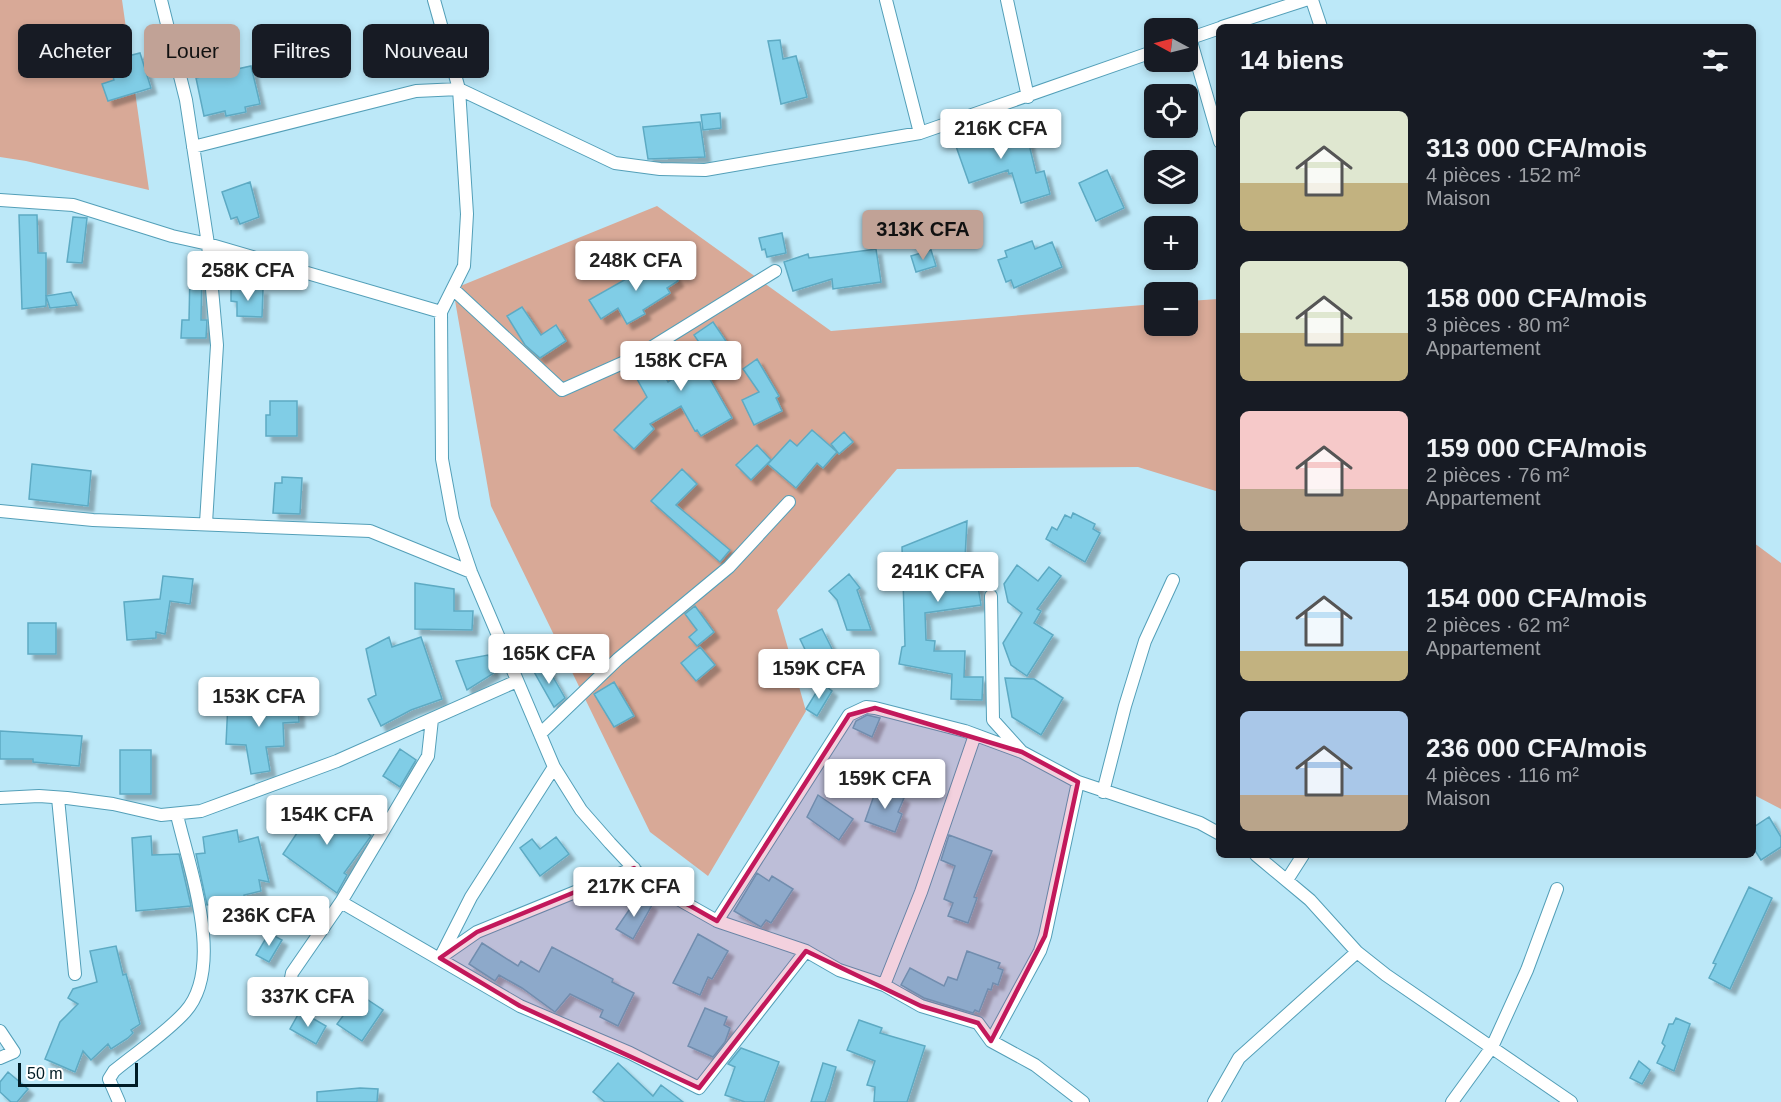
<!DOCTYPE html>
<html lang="fr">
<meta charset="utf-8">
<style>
body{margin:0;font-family:Helvetica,sans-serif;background:#20242c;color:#f1f3f6;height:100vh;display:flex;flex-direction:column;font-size:22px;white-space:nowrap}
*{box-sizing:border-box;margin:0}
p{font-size:20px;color:#9ea1a6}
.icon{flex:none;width:33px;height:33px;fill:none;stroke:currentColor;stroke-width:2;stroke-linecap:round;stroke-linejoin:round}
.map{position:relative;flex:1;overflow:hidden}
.sheet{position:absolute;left:1216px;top:24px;width:540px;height:834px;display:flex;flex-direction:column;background:#171b24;border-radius:9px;box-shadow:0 3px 9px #0003}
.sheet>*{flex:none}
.guide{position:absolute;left:18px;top:24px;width:570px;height:54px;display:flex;gap:12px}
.needle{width:39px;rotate:277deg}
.tools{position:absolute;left:1144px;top:18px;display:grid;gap:12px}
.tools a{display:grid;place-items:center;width:54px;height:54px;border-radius:9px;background:#171b24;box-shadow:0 3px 9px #0003;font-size:30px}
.scale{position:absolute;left:18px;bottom:15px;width:120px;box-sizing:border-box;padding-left:6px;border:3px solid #001c26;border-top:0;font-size:16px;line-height:21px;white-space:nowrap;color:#001c26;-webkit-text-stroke:4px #fff;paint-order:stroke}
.price{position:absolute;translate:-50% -51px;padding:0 14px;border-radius:6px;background:#fff;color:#222;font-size:20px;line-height:39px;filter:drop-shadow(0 2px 3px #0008)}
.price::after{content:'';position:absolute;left:50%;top:36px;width:18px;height:14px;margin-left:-9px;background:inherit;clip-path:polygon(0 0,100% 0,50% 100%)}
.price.on{background:#c1a296;color:#111}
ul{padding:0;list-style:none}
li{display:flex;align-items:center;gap:18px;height:150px;padding:0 24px}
li span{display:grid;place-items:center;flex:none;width:168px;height:120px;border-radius:9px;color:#555}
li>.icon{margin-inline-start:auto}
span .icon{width:72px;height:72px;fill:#fffc;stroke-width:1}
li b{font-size:26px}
h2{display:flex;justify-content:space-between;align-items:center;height:72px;padding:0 24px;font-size:26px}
.tag{padding:0 21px;border-radius:9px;background:#171b24;box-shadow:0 3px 9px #0003;font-size:21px;line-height:54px}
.tag.on{background:#c1a296;color:#111}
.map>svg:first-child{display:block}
.green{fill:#d8a997}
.building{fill:#80cde6;stroke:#5daac3;stroke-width:1.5;filter:url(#shadow)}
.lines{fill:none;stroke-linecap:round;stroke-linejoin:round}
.street-casing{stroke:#539fb8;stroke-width:14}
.street{stroke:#fff;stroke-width:12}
.marked{fill:#c2185b;fill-opacity:0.2;stroke:#c2185b;stroke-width:4.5;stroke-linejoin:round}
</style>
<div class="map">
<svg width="1781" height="1102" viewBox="0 0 1781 1102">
<defs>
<filter id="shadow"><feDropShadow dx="5.5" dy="5.5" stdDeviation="1.5" flood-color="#0004"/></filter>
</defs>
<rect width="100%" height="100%" fill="#bce8f8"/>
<path class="green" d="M0,0H122L149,190L26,161L0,157Z
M657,206L831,331L1155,304V326H1188V301L1219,299V492L1138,467L897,469L777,610L806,711L708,876L650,832L491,506L453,289Z
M1754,543L1781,563V809L1754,795Z"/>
<path class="building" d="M780,40L783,59L796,56L807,97L781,104L768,41Z
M127,52L128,56L140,53L151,88L108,101L102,84L114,80L108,58Z
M251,66L260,104L245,107L246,112L226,116L225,111L204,116L196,78Z
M720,113L721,128L703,130L701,115Z
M700,122L705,157L648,159L643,127Z
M987,126L990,137L1025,128L1036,173L1044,171L1050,194L1021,203L1012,173L1009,174L1008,170L969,183L952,135Z
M1107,170L1124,208L1096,221L1079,183Z
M250,182L259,217L240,224L237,217L231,219L222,192Z
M19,215H37L38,253H46V306L22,309Z
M73,217L87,218L82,263L67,262Z
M782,233L786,253L767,257L765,249L762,250L759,238Z
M1032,241L1035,249L1052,242L1062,267L1014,288L1011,280L1006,282L998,260L1007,257L1005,251Z
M876,249L881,282L833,289L832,279L793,291L784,262L808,254L809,258Z
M931,250L936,266L916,272L911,256Z
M663,258L678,281L667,288L670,293L643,310L645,314L627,324L618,308L601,319L589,300Z
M190,271H202L201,320H207L206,338H181L182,320H189Z
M231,289H263L262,317L237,316V302L231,301Z
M71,292L77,305L50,308L46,296Z
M522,307L541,335L556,325L566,341L540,358L525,345L507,316Z
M713,322L736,356L708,376L732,418L701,436L697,430L695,431L681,406L650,424L654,429L634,449L614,430L647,397L632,370L654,357L668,382L709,357L694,335Z
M757,359L779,396L776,398L782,411L754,425L742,400L759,392L743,369Z
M270,401H297V436H266V415H270Z
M812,430L837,452L823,468L817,463L796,488L768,464L790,440L797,446Z
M844,432L853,442L839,454L831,444Z
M757,445L771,460L751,480L736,465Z
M32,464L91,471L88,506L29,499Z
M682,469L697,484L676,505L730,550L720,562L651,501Z
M282,477L302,478L300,514L273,513L275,483H282Z
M1073,513L1095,524L1093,529L1100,533L1085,562L1046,539L1052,527L1057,530L1065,515L1071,518Z
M967,521L965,558H971V581L977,580L981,605L925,613L926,640L935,641L934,651H965L964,677H983L982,700L951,699L952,674L899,664L902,647L905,646L902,547Z
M1017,565L1038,581L1049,567L1061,576L1037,609L1041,611L1034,623L1053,635L1027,676L1011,665L1003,643L1022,613L1008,602L1004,584Z
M849,574L860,588L857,590L871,630H847L837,600L829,591Z
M163,576L193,579L190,604L170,601L165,634L156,632V638L127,640L124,602L160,599Z
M415,583L454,589V611H473L472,630L415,629Z
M695,606L714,632L697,646L689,637L697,630L685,614Z
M28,623H56V654H28Z
M822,629L834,653L812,664L800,639Z
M389,637L392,647L421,637L442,699L411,710L381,726L368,699L376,695L366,649Z
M700,647L715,665L696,681L681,663Z
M488,655L494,673L467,690L456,661Z
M545,663L565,698L554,707L533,670Z
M1005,678L1034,679L1063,698L1041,735L1012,717Z
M614,682L634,716L614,727L594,694Z
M822,683L832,691L817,716L806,709Z
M298,701L299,722L283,723L284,746L266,747L270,771L251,774L246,745L226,744L228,702Z
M867,715L880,718L872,737L853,728L856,721Z
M0,731L82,736L79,766L33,762V759H0Z
M400,749L416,760L400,787L383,776Z
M120,750H151V794H120Z
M877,787L904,798L898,812L902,814L895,832L865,821Z
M818,795L853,819L839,840L807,817Z
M330,805L371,836L344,873L347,875L337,893L283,854L313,809L321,816Z
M1769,817L1781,837V847L1761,860L1754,849V827Z
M237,830L239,842L258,837L269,882L259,880L261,891L244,895V907H214V904L207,905L196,854L205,853L203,837Z
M949,835L992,851L974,897L977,898L968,923L948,916L953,903L944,899L955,866L941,860Z
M151,836L152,855L179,854L191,906L136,911L132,838Z
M556,837L569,854L540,876L520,848L532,839L540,849Z
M757,873L769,881L772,876L793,889L771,923L766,920L761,927L734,911Z
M1749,887L1772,898L1730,989L1709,978L1716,964L1713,963Z
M638,897L652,905L633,939L616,929Z
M269,933L282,940L269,962L256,955Z
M698,934L728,951L712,979L708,977L700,995L673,983Z
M482,943L518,966L521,961L539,972L552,947L613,979L612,982L634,993L618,1026L600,1017L603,1010L570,994L555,1012L522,988L499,975L495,981L469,964Z
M116,946L123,975L126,974L140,1024L131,1030L133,1033L128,1038L111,1049L108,1044L91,1060L83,1051L75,1072L45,1059L60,1022L78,1004L68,998L73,989L97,982L90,951Z
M967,951L1000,963L998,968L1003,970L998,985L993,983L991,990L988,989L979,1012L975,1010L973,1013L924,998L901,985L910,968L944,986L948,977L957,980Z
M359,994L383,1010L362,1041L337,1024Z
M705,1008L727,1017L724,1025L730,1028L725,1042L713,1057L688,1046Z
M300,1011L326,1026L316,1044L290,1029Z
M1676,1018L1690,1024L1674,1071L1657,1063L1665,1046L1662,1043L1669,1024H1673Z
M859,1020L882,1028L880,1033L925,1046L907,1102H874L875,1087L867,1085L875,1061L847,1050Z
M741,1048L779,1062L764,1102H745L725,1095L735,1067L728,1064Z
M1639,1061L1650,1070L1642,1084L1630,1078Z
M618,1063L653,1096L661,1085L683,1102H605L593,1092Z
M823,1063L836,1067L830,1088L825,1102H811Z
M8,1072L28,1089L17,1102H11L0,1092V1082Z
M360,1088L378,1089L377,1102H317V1092Z"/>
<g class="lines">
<g class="street-casing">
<path id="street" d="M161,0L186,100L208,244L217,345L206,523
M434,0L459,89L467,214L464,266L441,312L442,459L453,519L471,572L554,767L581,810L610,843L638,873L662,890L717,921L806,951L839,970L884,985L921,1006L978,1023L991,1041L1035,1065L1083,1102
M886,0L920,133
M1007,0L1028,97
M1312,0L1321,27
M1222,27L1305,0
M1190,38L1220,142
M1188,39L1220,28
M193,147L416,91L459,89L615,163L660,169L705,170L920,133L1155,51
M0,200L73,205L172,236L208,244L441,312
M453,289L562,390L636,357L775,271
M0,511L93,520L370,531L471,572
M991,596L993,720L1021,751
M540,734L618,659L729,567L789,502
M1103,792L1125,706L1145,641L1173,580
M0,798L39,796L67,798L113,804L161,815L201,811L337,761L517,681
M58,798L75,974
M1256,855L1310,900L1357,952L1386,975L1571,1102
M1287,880L1303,855
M341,902L520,1006L630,1053L699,1088L806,951
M717,921L849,715L866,707L875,708L965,731L1022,752L1078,782L1200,823L1220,834
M441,957L477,932L634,868
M440,958L471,897L554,767
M884,985L921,892L975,735
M285,1009L292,973L341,902L428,756L432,719
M0,1031L14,1052L0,1058
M991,1041L1040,951L1045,936L1078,782
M119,1102L109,1079L114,1071C137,1052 165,1034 185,1012C226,967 189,867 177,815
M1214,1102L1239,1058L1357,952
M1452,1102L1492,1047L1527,970L1557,889"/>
</g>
<use href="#street" class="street"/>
</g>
<path class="marked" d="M875,708L1022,752L1078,782L1045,936L991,1041L978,1023L921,1006L806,951L699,1088L520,1006L440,958L477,932L634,868L662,890L717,921L849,715Z"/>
</svg>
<div class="tools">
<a><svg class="needle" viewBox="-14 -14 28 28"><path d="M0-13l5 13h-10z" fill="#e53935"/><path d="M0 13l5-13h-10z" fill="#9ea1a6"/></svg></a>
<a><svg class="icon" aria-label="locate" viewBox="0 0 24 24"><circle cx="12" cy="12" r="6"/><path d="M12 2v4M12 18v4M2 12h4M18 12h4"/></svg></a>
<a><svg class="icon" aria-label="layers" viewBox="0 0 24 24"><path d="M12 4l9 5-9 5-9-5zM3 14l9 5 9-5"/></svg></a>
<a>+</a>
<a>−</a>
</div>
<div class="scale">50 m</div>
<b class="price" style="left:1001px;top:160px">216K CFA</b>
<b class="price on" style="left:923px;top:261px">313K CFA</b>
<b class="price" style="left:636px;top:292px">248K CFA</b>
<b class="price" style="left:248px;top:302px">258K CFA</b>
<b class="price" style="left:681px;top:392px">158K CFA</b>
<b class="price" style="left:938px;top:603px">241K CFA</b>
<b class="price" style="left:549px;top:685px">165K CFA</b>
<b class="price" style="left:819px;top:700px">159K CFA</b>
<b class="price" style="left:259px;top:728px">153K CFA</b>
<b class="price" style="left:885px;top:810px">159K CFA</b>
<b class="price" style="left:327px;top:846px">154K CFA</b>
<b class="price" style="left:634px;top:918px">217K CFA</b>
<b class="price" style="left:269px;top:947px">236K CFA</b>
<b class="price" style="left:308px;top:1028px">337K CFA</b>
<div class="guide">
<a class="tag">Acheter</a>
<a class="tag on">Louer</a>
<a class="tag">Filtres</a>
<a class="tag">Nouveau</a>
</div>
<section class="sheet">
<h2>14 biens<svg class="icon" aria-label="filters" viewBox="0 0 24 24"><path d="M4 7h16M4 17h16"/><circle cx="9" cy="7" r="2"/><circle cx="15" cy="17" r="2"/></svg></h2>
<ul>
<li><span style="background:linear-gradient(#dfe7d0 60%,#c2b280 0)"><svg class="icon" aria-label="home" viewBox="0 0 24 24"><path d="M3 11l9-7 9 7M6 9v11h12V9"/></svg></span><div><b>313 000 CFA/mois</b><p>4 pièces · 152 m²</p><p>Maison</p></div></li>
<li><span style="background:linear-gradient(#dfe7d0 60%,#c2b280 0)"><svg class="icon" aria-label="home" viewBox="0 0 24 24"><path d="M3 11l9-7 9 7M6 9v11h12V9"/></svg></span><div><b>158 000 CFA/mois</b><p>3 pièces · 80 m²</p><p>Appartement</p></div></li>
<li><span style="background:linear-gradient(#f6c9c9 65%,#b9a48a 0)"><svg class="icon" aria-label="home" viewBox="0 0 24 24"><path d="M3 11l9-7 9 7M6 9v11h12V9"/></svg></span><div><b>159 000 CFA/mois</b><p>2 pièces · 76 m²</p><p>Appartement</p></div></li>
<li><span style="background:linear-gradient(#bfe0f5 75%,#c2b280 0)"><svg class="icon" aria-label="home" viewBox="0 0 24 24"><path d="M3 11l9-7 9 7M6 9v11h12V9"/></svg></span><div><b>154 000 CFA/mois</b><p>2 pièces · 62 m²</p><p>Appartement</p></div></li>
<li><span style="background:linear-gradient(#a9c7e8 70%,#b9a48a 0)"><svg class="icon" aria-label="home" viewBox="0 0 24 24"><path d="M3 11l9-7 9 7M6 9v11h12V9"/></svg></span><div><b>236 000 CFA/mois</b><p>4 pièces · 116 m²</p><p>Maison</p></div></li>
</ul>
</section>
</div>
